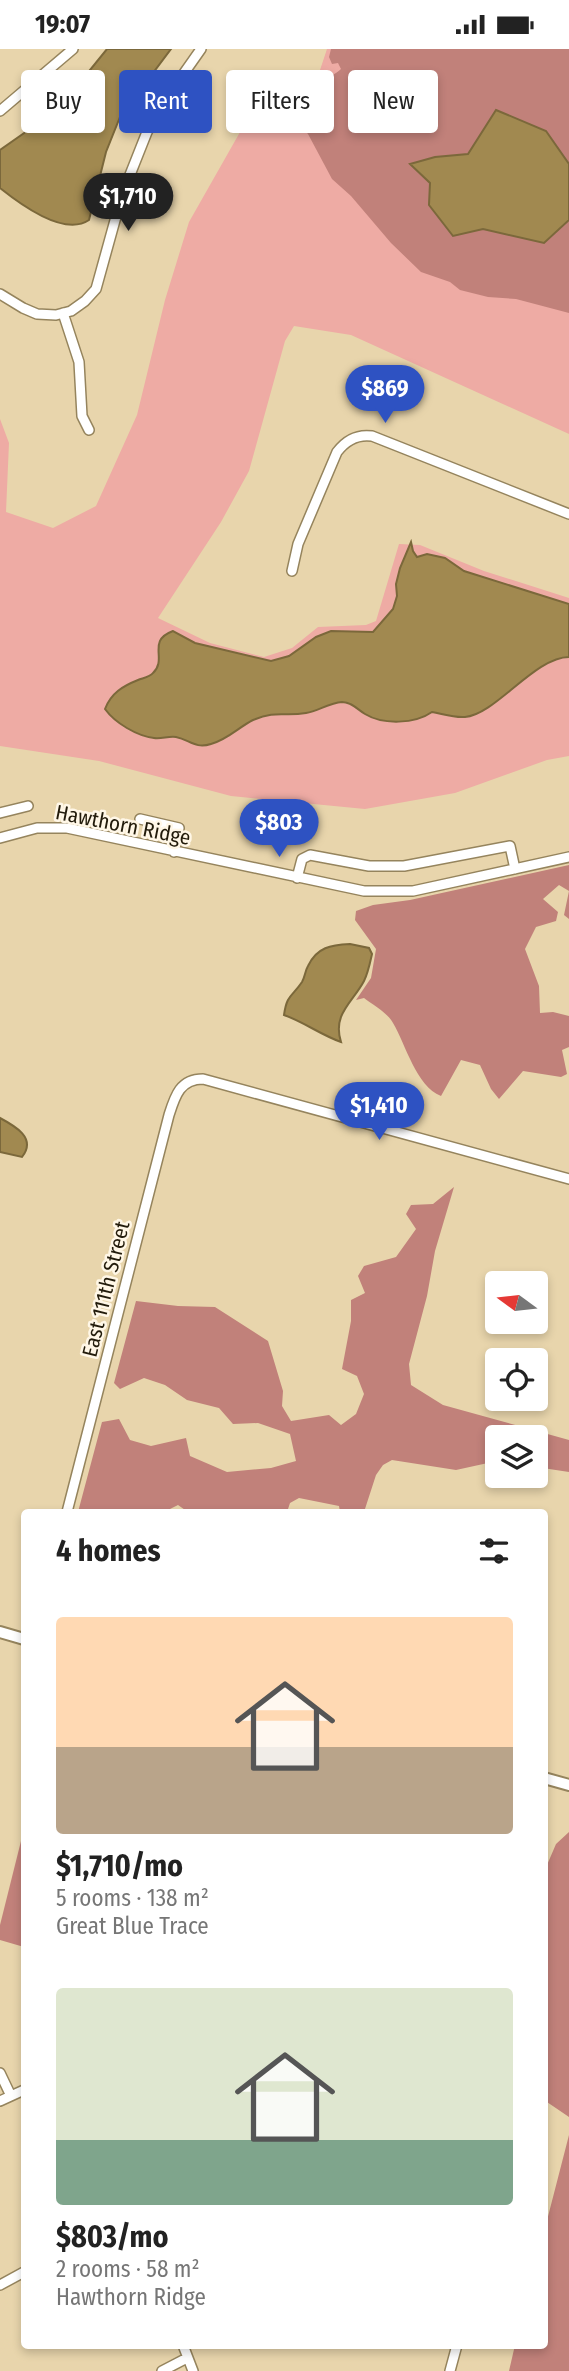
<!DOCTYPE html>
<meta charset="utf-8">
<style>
body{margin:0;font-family:"Fira Sans Condensed",sans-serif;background:#f6f6f6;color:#222;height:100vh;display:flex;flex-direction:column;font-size:26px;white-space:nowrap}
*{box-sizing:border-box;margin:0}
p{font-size:23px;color:#767676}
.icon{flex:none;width:38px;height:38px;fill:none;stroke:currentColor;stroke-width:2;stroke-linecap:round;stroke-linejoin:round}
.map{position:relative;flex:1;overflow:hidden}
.sheet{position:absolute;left:21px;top:1460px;width:527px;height:840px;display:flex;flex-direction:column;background:#fff;border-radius:7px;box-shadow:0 4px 10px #0003}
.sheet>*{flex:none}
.top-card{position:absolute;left:21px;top:21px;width:528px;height:63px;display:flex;gap:14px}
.needle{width:46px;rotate:285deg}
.tools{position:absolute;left:485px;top:1222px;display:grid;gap:14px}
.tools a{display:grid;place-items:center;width:63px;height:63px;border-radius:7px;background:#fff;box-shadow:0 4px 10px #0003;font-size:35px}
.price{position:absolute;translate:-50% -60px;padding:0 16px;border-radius:24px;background:#2e52c2;color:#fff;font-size:23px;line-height:46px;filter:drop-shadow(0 2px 4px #0008)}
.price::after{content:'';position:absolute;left:50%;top:42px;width:21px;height:16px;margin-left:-10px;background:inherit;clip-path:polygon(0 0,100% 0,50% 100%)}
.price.active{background:#222;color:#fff}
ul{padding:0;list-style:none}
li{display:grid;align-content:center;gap:14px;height:371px;padding:0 35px}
li span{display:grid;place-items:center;height:217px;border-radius:7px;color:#555}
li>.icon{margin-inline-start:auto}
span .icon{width:126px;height:126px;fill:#fffc;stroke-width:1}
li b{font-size:30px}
h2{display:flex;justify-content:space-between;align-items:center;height:84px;padding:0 35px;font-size:30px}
.chip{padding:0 24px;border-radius:7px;background:#fff;box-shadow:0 4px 10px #0003;font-size:24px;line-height:63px}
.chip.active{background:#2e52c2;color:#fff}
.status{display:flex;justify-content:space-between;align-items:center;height:49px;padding:0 35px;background:#fff;direction:ltr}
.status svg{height:19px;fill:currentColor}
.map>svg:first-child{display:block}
.green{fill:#eeaba4}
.forest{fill:#c1817a}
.water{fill:#a18950;stroke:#7b683b;stroke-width:2}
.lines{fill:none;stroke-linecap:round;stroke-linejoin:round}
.minor-casing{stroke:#95845d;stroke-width:12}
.tertiary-casing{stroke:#95845d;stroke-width:14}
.minor{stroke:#fff;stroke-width:9}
.tertiary{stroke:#fff;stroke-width:10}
.labels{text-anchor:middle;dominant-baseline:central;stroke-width:5;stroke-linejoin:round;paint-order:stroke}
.street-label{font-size:21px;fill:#221b0b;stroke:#fff7e7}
</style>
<div class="status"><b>19:07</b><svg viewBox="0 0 49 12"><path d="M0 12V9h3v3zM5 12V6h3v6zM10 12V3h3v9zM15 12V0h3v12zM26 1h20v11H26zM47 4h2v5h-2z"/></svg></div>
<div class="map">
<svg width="569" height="2322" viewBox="0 0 569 2322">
<rect width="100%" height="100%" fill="#e8d5ac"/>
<path class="green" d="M327,0H569V385L351,286L294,277L285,292L249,422L221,473L158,569L210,594L264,608L292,599L318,578L366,576L376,572L399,495L420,496L484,522L569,549V707L547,711L455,744L365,760L231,747L99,712L0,697V370L9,394L6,463L53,479L96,457L137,366L165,251L189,173L248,69L262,33L298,37L319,24Z"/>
<path class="forest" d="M331,0H569V264L516,250L488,248L460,241L450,233L421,223L391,194L351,147L332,130L308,85L293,69C296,50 302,38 321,30C328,28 335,26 341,20L338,14L332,15L329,8Z
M569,816V870L564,866L569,842L559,836L543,850L558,863L556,872L536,878L525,900L539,937L540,964L553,963L569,967V998L562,1001L567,1025L561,1028L523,1022L499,1050L491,1040L480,1016L461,1011L441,1047C416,1037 406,996 393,974C388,964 373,956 364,949L356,951L371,929L376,900L355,871L356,862L373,856L410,851Z
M454,1138L435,1202L427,1247L409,1315L411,1336L443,1356L569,1391V1423L536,1418V1388H497V1412L456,1421L392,1411L383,1416L376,1426L364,1463H340L339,1457L299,1449L290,1454L287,1463H188L178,1456L164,1463H78L102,1373L119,1370L130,1391L151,1397L186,1389L190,1407L227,1423L271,1419L296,1412L290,1385L258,1374L233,1375L219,1359L187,1351L165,1336L144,1329L120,1340L114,1334L136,1252L178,1257L215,1258L268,1292L283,1342L282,1357L291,1372L329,1366L341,1376L356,1365L364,1345L357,1327L342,1320L351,1272V1251L365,1244L358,1227L364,1217L396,1208L416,1180L406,1165L411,1156L433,1155Z
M24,1780V1898L0,1891V1876Z
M569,1783V2068L544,2051V1823L556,1795Z
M569,2086V2322H509L515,2296H544V2183Z"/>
<path class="water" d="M107,0H171L120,68L106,103L89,171C64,188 20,155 0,139V101L27,82L48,54L86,26Z
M496,61L546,82L569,115V171L544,194L483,180L453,187L429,156L430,134L410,115L435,108L468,105Z
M411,493L413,502L417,508L427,505L445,509L464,522L569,555V608C535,608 495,666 465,668C454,669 443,665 432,663C415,675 383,676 365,665C358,661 352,653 342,653C329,654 318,662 306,664C284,668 277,661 253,671C239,678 227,691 211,695C195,700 190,691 176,688C168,687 162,690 154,689C137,687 115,674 105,660C111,644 123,637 138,631C143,629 150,628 153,624C168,610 146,592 173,582L195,594L271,612L289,607L316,588L331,582L373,583L393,560L397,547L396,535L400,519Z
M350,895L369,899L372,905C370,914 368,924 364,932C353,953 332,965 341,993C321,986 304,973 284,966C287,945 292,948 302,933C305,928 305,922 308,917C317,898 331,896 350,895Z
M0,1069C15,1077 37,1089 22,1108L0,1103Z"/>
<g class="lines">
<g class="minor-casing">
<path id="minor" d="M0,62L73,0
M0,245L23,259L37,265L56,266L71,262L85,252L96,240L122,146L147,83L163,54L201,0
M63,264L79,313L82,367L89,381
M292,522L298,495L337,403C346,391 357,385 372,387L569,465
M0,764L28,757
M140,770L179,779L174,803
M0,789L37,779H67L364,842H413L569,808
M297,829L302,810L310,806L369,817H404L510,797L515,820
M67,1463L169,1066C175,1047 180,1030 203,1030L569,1130
M0,2024L11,2047
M0,2052L24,2041
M0,2236L24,2223
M183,2296L193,2322
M162,2322L187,2309
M450,2322L457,2296"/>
</g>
<g class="tertiary-casing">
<path id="tertiary" d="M0,1583L24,1590
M544,1729L569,1736"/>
</g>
<use href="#minor" class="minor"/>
<use href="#tertiary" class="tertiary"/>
</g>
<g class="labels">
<g class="street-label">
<text transform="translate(123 776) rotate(11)">Hawthorn Ridge</text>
<text transform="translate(106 1240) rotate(-76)">East 111th Street</text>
</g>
</g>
</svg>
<div class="tools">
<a><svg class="needle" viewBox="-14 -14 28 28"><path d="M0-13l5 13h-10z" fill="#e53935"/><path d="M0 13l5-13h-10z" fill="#767676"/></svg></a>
<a><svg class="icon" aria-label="locate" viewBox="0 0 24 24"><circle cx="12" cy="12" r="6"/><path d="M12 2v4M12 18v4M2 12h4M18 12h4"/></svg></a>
<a><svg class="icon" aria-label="layers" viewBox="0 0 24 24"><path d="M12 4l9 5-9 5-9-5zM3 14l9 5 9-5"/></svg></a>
</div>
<b class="price active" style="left:128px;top:184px">$1,710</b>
<b class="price" style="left:385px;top:376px">$869</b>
<b class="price" style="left:279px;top:810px">$803</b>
<b class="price" style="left:379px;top:1093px">$1,410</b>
<div class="top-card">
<a class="chip">Buy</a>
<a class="chip active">Rent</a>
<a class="chip">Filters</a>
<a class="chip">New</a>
</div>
<section class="sheet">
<h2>4 homes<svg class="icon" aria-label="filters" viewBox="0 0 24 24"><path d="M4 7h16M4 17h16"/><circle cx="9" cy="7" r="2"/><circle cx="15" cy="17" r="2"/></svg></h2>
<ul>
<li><span style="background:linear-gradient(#ffd9b3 60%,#b9a48a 0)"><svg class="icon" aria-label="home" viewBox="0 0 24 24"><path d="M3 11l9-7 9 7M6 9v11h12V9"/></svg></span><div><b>$1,710/mo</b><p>5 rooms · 138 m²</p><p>Great Blue Trace</p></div></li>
<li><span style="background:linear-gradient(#dfe7d0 70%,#7fa58c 0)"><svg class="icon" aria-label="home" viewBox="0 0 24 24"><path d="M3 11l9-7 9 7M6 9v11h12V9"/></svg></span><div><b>$803/mo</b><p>2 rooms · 58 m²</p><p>Hawthorn Ridge</p></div></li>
</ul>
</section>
</div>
